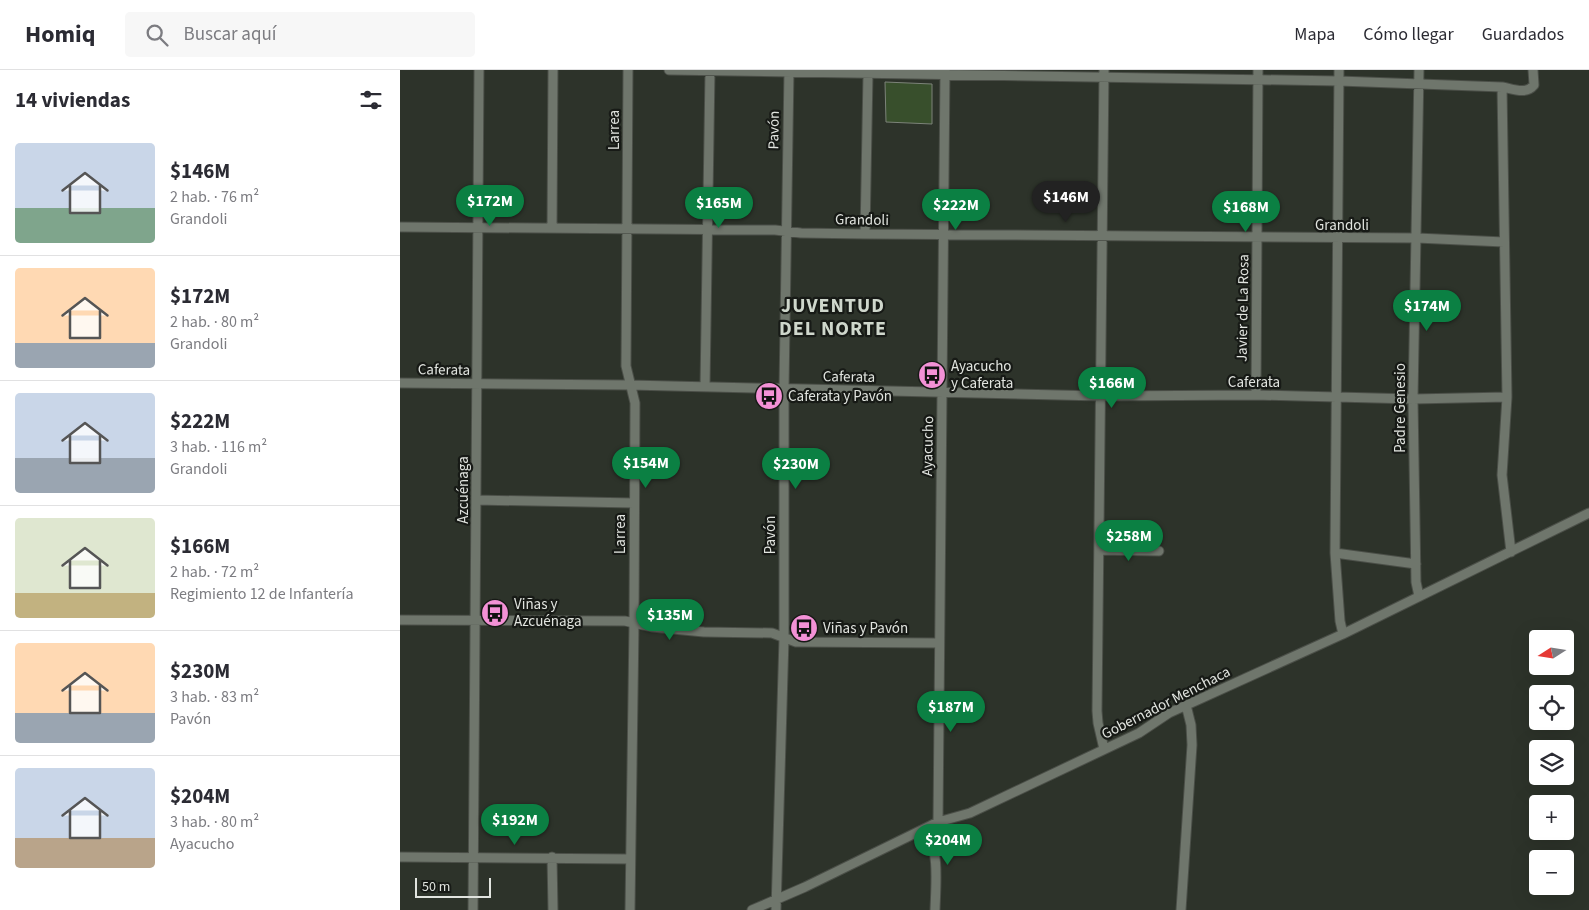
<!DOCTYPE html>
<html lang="es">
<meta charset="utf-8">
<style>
body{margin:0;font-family:"Source Sans 3",sans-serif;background:#f7f7f7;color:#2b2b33;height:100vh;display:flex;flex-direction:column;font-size:19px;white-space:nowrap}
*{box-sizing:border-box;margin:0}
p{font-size:16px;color:#7c7c81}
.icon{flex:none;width:28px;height:28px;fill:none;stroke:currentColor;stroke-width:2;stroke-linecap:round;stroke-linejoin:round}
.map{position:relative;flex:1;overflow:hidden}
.sheet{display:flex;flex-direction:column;background:#fff;width:400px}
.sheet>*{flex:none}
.needle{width:32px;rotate:258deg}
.controls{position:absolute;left:1129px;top:560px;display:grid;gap:10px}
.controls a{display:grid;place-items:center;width:45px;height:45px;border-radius:5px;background:#fff;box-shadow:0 5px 20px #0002;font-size:25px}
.scale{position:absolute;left:15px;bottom:12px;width:76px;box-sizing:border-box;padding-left:5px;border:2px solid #e1e4df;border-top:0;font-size:14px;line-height:18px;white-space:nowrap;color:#e1e4df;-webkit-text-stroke:4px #171a16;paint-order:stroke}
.price{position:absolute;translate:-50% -42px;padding:0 11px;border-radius:18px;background:#0b8043;color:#fff;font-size:16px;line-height:32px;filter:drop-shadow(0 1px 2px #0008)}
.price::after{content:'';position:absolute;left:50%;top:30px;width:15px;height:11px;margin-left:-8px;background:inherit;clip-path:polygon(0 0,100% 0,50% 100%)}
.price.current{background:#222;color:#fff}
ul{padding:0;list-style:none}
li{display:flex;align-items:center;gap:15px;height:125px;padding:0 15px}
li+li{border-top:1px solid #e1e1e2}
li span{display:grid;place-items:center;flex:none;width:140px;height:100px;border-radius:5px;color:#555}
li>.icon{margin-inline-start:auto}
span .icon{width:60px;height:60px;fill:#fffc;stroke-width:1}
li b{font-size:21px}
h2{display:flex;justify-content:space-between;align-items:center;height:60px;padding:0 15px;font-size:21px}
header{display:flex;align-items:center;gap:30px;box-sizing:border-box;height:70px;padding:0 25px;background:#fff;border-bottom:1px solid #e1e1e2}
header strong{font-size:24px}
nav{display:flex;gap:28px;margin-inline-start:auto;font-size:18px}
.search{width:350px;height:45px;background:#f7f7f7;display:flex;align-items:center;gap:12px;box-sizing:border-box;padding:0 18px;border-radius:5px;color:#7c7c81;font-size:19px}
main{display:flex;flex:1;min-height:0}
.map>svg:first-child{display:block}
.building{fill:#384f2c;stroke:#7c8379}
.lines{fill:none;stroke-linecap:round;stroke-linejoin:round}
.minor-casing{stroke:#4b4f48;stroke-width:11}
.minor{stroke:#6f766c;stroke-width:9}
.labels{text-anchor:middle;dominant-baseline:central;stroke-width:4.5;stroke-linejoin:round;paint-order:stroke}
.street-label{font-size:15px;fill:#e1e4df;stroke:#171a16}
.poi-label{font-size:15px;fill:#e1e4df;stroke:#171a16;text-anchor:start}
.district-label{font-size:20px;font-weight:bold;letter-spacing:1px;fill:#cfd7cc;stroke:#171a16}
</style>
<header>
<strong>Homiq</strong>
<div class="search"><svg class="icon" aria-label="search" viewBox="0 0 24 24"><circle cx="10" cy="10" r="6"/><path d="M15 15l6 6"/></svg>Buscar aquí</div>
<nav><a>Mapa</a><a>Cómo llegar</a><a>Guardados</a></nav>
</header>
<main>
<section class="sheet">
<h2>14 viviendas<svg class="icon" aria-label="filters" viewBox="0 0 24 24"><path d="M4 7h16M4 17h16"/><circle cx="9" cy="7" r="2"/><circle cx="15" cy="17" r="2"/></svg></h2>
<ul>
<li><span style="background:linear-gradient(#c9d6e8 65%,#7fa58c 0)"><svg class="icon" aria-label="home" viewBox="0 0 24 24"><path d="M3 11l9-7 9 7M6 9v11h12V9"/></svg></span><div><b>$146M</b><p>2 hab. · 76 m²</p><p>Grandoli</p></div></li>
<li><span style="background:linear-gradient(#ffd9b3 75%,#9aa5b1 0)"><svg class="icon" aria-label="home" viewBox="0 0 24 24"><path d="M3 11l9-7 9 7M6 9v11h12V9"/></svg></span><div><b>$172M</b><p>2 hab. · 80 m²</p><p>Grandoli</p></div></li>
<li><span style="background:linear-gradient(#c9d6e8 65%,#9aa5b1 0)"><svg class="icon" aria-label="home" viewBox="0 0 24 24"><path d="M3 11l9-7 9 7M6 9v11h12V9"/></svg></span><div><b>$222M</b><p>3 hab. · 116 m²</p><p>Grandoli</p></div></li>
<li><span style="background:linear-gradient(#dfe7d0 75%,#c2b280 0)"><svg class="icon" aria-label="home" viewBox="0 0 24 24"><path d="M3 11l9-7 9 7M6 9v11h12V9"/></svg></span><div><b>$166M</b><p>2 hab. · 72 m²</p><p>Regimiento 12 de Infantería</p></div></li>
<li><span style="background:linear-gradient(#ffd9b3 70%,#9aa5b1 0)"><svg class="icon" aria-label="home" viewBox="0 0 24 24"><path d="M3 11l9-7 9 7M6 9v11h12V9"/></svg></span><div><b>$230M</b><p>3 hab. · 83 m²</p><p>Pavón</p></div></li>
<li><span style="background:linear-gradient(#c9d6e8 70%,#b9a48a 0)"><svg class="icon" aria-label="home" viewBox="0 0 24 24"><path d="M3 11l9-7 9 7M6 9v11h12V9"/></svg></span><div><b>$204M</b><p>3 hab. · 80 m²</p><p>Ayacucho</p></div></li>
</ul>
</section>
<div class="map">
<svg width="1189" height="840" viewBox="0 0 1189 840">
<rect width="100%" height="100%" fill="#2d332a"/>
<path class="building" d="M485,12L532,14V54L486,52Z"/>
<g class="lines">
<g class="minor-casing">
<path id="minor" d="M228,0L226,296L235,333L234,554L230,840
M269,0L939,11L1102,17C1113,19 1126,25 1134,15L1133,0
M704,0L697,641L698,653L704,679
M939,0L935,483L940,551L943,564
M1102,17L1107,327L1102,405L1111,482
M0,157L375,160L401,163L465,164L1017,168L1104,172
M152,158L153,0
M465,164L468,4
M0,313L230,315L701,326L856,325L1013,329L1107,327
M305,317L310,1
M856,325L858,0
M76,430L234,433
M700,480L759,481
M935,483L1016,494
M1019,526L1016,512L1013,329L1019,0
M0,550L225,551L252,557L304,562L372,563L396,572L539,573
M538,752L545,0
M527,758C539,784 536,811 535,840
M0,787L230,789
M152,787L153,840
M73,840L79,0
M352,840L405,817L538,752L570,743L739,663L769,643L943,564L1189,443
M376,840L384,568V319L389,0
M781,840L792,675L791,655L786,635"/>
</g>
<use href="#minor" class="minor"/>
</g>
<defs>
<g id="bus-disc" transform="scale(1.4375)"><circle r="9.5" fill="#f391d6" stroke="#171a16"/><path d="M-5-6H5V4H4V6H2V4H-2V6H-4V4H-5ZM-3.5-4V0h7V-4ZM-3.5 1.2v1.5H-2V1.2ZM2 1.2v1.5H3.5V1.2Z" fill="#111"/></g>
</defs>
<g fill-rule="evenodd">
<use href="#bus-disc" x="532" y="305"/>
<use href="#bus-disc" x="369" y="326"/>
<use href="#bus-disc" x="95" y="543"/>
<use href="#bus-disc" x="404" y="558"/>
</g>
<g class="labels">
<g class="street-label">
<text transform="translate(214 60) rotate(-90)">Larrea</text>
<text transform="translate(374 60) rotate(-89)">Pavón</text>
<text transform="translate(462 150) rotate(1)">Grandoli</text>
<text x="942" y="155">Grandoli</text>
<text transform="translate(843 238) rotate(-89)">Javier de La Rosa</text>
<text transform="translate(44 300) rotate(1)">Caferata</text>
<text transform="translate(449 307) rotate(1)">Caferata</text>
<text x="854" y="312">Caferata</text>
<text transform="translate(1000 338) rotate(-90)">Padre Genesio</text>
<text transform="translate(528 376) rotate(-89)">Ayacucho</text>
<text transform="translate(63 420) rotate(-90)">Azcuénaga</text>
<text transform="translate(220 464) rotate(-90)">Larrea</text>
<text transform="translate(370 465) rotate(-90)">Pavón</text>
<text transform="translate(766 633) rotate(-27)">Gobernador Menchaca</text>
</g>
<g class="poi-label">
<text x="551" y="296">Ayacucho<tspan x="551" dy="17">y Caferata</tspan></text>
<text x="388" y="326">Caferata y Pavón</text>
<text x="114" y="534">Viñas y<tspan x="114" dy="17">Azcuénaga</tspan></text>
<text x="423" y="558">Viñas y Pavón</text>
</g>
<g class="district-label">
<text x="433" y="236">JUVENTUD<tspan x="433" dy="23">DEL NORTE</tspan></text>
</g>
</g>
</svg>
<div class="controls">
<a><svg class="needle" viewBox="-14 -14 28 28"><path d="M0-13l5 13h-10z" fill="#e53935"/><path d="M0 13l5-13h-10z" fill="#7c7c81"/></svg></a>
<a><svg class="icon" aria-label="locate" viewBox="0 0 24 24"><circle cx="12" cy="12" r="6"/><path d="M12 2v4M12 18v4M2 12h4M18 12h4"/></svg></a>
<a><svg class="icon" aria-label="layers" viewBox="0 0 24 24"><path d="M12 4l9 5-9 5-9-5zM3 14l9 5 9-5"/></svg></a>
<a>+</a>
<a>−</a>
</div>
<div class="scale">50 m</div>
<b class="price current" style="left:666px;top:153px">$146M</b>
<b class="price" style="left:90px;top:157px">$172M</b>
<b class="price" style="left:319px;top:159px">$165M</b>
<b class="price" style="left:556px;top:161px">$222M</b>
<b class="price" style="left:846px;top:163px">$168M</b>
<b class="price" style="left:1027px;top:262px">$174M</b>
<b class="price" style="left:712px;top:339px">$166M</b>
<b class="price" style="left:246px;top:419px">$154M</b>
<b class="price" style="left:396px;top:420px">$230M</b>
<b class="price" style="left:729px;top:492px">$258M</b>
<b class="price" style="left:270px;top:571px">$135M</b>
<b class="price" style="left:551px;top:663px">$187M</b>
<b class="price" style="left:115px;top:776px">$192M</b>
<b class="price" style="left:548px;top:796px">$204M</b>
</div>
</main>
